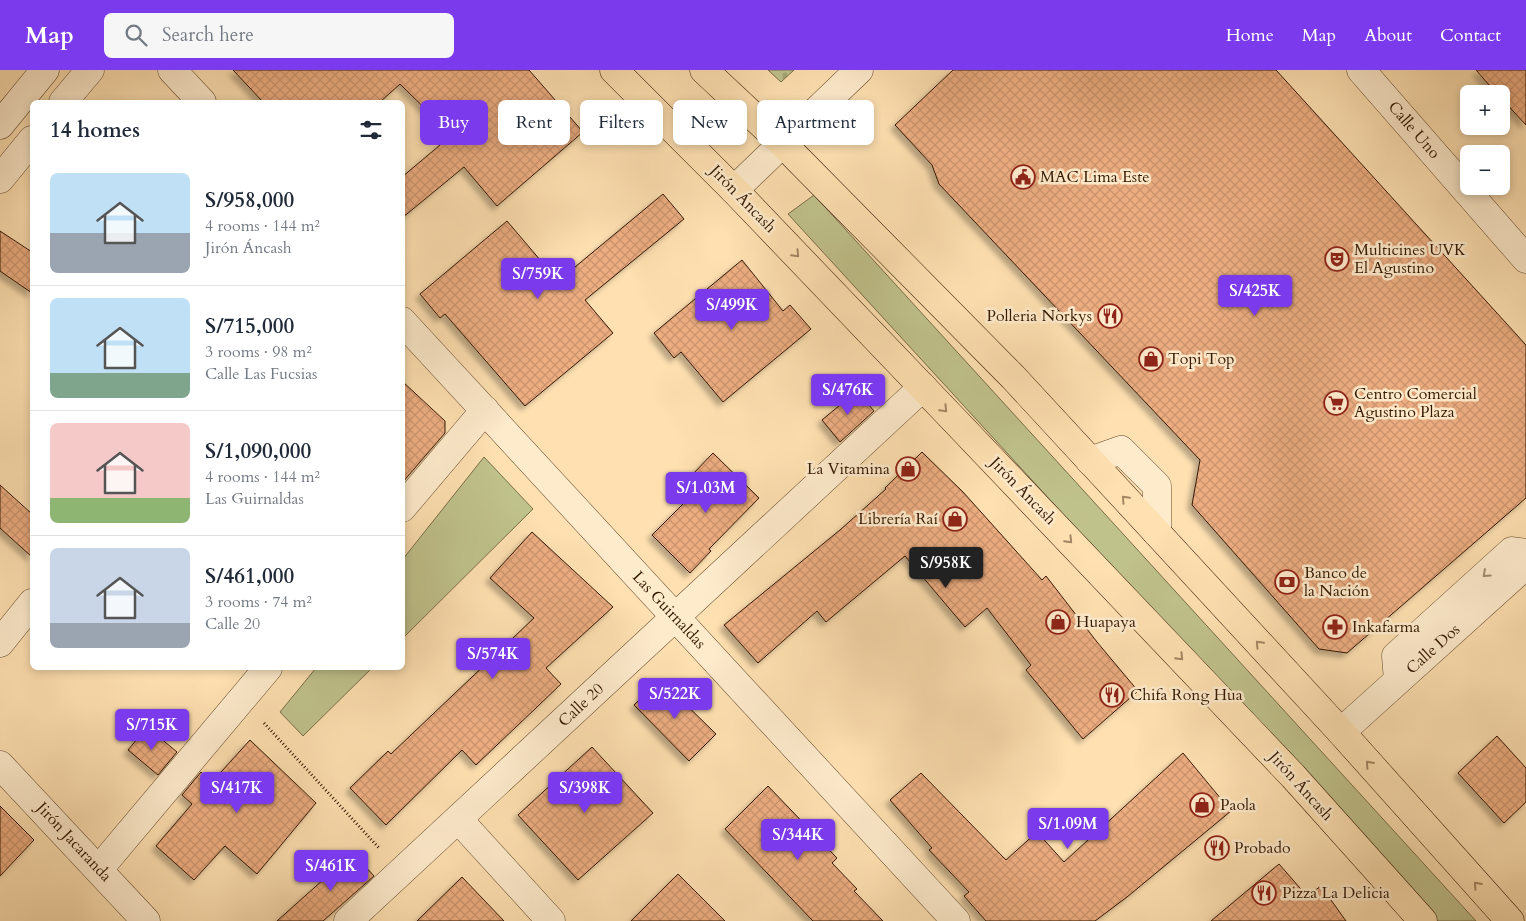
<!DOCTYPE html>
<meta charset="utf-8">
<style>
body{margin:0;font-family:Cardo,serif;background:#f6f6f7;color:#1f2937;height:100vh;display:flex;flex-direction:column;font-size:19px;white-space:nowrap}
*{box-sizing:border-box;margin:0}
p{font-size:16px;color:#747a83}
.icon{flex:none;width:28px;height:28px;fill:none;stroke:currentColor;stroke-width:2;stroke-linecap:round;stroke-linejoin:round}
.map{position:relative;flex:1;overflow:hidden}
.drawer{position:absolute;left:30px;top:30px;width:375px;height:570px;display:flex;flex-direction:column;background:#fff;border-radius:8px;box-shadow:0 2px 8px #0003}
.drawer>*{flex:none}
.hud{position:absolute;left:420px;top:30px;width:475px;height:45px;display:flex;gap:10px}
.fabs{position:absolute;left:1460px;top:15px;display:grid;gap:10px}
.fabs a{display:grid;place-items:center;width:50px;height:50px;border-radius:8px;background:#fff;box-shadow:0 2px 8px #0003;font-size:25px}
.price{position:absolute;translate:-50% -42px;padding:0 11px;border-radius:5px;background:#7c3aed;color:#fff;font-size:16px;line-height:32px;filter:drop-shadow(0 1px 2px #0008)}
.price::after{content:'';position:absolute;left:50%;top:30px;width:15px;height:11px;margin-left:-8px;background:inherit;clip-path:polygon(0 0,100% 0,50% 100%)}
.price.current{background:#222;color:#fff}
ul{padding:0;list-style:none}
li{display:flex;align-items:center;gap:15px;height:125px;padding:0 20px}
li+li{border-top:1px solid #e0e1e3}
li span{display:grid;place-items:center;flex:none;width:140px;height:100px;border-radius:8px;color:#555}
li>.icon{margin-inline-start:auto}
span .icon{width:60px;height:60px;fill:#fffc;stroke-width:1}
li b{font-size:21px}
h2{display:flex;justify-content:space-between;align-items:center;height:60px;padding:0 20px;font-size:21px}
.chip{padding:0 18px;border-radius:8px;background:#fff;box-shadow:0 2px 8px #0003;font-size:18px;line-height:45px}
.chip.current{background:#7c3aed;color:#fff}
header{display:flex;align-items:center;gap:30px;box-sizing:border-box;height:70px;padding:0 25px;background:#7c3aed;color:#fff}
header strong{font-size:24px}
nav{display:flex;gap:28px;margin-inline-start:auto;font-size:18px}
.search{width:350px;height:45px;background:#f6f6f7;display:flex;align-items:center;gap:12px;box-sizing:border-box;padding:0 18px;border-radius:8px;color:#747a83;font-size:19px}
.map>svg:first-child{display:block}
.grass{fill:#c0c28c;stroke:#7a6d47}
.cemetery{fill:url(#cemetery-stones);stroke:#7a6d47}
.building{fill:url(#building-cross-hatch);stroke:#341802;filter:url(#shadow)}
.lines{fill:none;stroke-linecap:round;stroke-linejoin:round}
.minor-casing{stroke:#664a2e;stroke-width:29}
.major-casing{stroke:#341802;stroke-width:29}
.path{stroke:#341802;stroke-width:3;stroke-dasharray:1 2.5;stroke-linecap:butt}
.minor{stroke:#feebcc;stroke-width:28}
.major{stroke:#fee0b1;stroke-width:28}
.oneway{stroke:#a38662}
.oneway2{stroke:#a38c71}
.labels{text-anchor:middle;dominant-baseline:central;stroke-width:5;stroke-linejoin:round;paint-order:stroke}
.street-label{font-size:16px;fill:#341802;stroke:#feebcc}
.poi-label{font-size:16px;fill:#341802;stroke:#feebcc;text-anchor:start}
</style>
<header>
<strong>Map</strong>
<div class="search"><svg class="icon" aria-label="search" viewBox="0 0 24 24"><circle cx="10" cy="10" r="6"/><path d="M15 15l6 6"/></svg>Search here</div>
<nav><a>Home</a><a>Map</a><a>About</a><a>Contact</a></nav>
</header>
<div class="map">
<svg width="1526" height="851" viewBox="0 0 1526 851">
<defs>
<pattern id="cemetery-stones" width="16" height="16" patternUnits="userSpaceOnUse" patternTransform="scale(1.25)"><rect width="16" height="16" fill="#c0c28c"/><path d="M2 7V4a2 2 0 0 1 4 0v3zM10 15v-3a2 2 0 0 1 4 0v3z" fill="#a6a677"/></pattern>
<pattern id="building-cross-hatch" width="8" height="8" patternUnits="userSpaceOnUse" patternTransform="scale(1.25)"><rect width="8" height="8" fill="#ecad81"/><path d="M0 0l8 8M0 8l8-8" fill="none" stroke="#cb946e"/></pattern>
<filter id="shadow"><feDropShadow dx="-4.5" dy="4.5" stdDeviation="2.5" flood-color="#0004"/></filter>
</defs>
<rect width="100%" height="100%" fill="#fee0b1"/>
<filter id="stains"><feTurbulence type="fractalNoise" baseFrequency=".004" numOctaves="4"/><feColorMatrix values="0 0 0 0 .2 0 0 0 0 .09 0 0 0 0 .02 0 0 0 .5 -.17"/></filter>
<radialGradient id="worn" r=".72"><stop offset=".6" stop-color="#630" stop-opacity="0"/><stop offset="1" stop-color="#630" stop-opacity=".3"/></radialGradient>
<path class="grass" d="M814,125L1476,851H1436L788,144Z
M484,387L533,439L403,568V489Z
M316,598H372L303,666L280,642Z"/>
<path class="cemetery" d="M768,0H794L781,12Z"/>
<path class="building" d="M233,0H529L583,62L497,136L464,97L402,148V107L452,65L400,14L380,32H263Z
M953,0H1276L1526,275V428L1347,583L1319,579L1192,435L1200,390L939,114L932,95L895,55Z
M1476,0H1526V55L1501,28V24H1497Z
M663,124L684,149L585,230L613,263L525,336L445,244L440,248L420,224L507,151L547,198L552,194L563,207Z
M0,161L32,182V223L0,201Z
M742,190L783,241L790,235L811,259L723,332L681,282L674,288L654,263Z
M402,311L445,351V363L402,413Z
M857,321L874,341L840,372L822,350Z
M922,382L963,422L1042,510L1046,506L1097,572L1138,621L1083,669L1026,600L1031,595L987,538L965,557L905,486L826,552L817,541L758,593L724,555L840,460L886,419L885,418Z
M713,383L759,428L709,479L711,481L690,503L652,465L702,415L692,405Z
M0,415L32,444V487L0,458Z
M532,462L613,537L546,598L561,614L537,637L476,695L462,680L386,755L350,718L388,681L391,684L534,548L490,508Z
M660,609L716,664L689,691L634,635Z
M147,657L177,682L158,705L128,680Z
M1497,666L1526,698V732L1504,753L1458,703Z
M250,670L316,733L257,804L225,776L194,810L156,776L192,734L182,725L201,702L212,712Z
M592,677L653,743L578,810L518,745Z
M1183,683L1231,741L1127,827L1095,851H986L964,826L969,822L929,780L932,778L890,730L921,703L1006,790L1037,762L1064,792Z
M768,716L837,788L832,793L857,819L854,821L883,851H813L725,759Z
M0,736L34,770L0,806Z
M353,783L374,806L323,851H277Z
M1279,794L1307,826L1321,816L1346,851H1211Z
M678,804L725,851H631Z
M462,807L504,851H417Z"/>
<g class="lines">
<g class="minor-casing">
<path id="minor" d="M172,0L202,32
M1361,0L1526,189
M63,32L90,0
M0,55L45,0
M0,109L32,70
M734,120L859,0
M402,251L956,851
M1090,391L1121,380L1157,416V463
M402,438L485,340
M0,573L32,533
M1398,610L1396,586L1512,481L1526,483
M1341,662L1526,495
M0,695L146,851
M458,749L551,851
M99,799L268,598
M348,851L923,317"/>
</g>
<g class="major-casing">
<path id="major" d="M614,0L734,120L959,355L1293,706L1423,851
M704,0L782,73L1013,307L1341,662L1510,851"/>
</g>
<path class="path" d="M264,653L379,778"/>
<use href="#minor" class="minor"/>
<use href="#major" class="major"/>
</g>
<defs><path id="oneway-chevron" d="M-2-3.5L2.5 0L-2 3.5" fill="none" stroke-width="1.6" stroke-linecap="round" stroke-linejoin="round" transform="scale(1.25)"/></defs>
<g class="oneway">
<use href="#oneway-chevron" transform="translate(796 184) rotate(46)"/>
<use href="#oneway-chevron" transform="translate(944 339) rotate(46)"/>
<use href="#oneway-chevron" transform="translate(1125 429) rotate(-133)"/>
<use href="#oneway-chevron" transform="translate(1069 470) rotate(46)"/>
<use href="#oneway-chevron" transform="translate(1259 574) rotate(-133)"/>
<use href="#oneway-chevron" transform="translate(1180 587) rotate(46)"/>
<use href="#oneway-chevron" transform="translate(1369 694) rotate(-132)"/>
<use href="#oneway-chevron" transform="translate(1477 815) rotate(-132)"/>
</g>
<use class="oneway2" href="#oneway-chevron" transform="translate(1486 504) rotate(138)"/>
<defs>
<g id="civic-ring" transform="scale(1.25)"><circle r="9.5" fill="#feebcc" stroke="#8f2418" stroke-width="1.5"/><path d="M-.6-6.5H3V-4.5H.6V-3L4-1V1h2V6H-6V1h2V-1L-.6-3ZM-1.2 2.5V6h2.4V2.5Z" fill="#8f2418"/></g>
<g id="theatre-ring" transform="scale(1.25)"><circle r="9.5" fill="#feebcc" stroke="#8f2418" stroke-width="1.5"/><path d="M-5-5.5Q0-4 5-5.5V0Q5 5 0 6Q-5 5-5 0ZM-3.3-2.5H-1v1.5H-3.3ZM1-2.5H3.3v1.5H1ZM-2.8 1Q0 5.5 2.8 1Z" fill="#8f2418"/></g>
<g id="restaurant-ring" transform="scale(1.25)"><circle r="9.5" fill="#feebcc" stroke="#8f2418" stroke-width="1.5"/><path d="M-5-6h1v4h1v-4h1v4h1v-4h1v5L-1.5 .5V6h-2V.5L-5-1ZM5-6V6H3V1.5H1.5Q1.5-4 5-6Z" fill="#8f2418"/></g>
<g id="shop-ring" transform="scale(1.25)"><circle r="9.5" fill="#feebcc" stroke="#8f2418" stroke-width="1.5"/><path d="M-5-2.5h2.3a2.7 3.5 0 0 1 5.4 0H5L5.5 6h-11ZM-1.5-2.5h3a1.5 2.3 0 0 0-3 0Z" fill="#8f2418"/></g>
<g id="supermarket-ring" transform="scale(1.25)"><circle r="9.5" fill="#feebcc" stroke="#8f2418" stroke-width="1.5"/><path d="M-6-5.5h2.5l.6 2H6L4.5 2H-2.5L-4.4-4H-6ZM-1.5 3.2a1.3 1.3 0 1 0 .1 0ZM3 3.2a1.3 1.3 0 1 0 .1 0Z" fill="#8f2418"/></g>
<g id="bank-ring" transform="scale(1.25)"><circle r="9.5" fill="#feebcc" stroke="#8f2418" stroke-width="1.5"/><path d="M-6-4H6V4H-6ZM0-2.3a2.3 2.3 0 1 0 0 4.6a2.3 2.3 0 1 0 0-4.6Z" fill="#8f2418"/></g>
<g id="pharmacy-ring" transform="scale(1.25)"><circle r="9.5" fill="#feebcc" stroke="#8f2418" stroke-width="1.5"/><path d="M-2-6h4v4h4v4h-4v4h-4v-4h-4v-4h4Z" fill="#8f2418"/></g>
</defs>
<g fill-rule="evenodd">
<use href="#civic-ring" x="1023" y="107"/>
<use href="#theatre-ring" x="1337" y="189"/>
<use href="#restaurant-ring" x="1110" y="246"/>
<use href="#shop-ring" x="1151" y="289"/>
<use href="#supermarket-ring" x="1336" y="333"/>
<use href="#shop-ring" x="908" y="399"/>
<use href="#shop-ring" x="955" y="449"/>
<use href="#bank-ring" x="1287" y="512"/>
<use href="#shop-ring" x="1058" y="552"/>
<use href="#pharmacy-ring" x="1335" y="557"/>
<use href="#restaurant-ring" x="1112" y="625"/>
<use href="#shop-ring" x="1202" y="735"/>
<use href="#restaurant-ring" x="1217" y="778"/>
<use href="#restaurant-ring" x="1264" y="823"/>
</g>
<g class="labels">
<g class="street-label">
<text transform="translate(1414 60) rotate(49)">Calle Uno</text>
<text transform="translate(743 129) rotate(46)">Jirón Áncash</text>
<text transform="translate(1023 421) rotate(46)">Jirón Áncash</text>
<text transform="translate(669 540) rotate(47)">Las Guirnaldas</text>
<text transform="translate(1433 579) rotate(-42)">Calle Dos</text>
<text transform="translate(581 635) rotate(-43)">Calle 20</text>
<text transform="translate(1301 716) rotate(48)">Jirón Áncash</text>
<text transform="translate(74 772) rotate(47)">Jirón Jacaranda</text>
</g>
<g class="poi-label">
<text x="1040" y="107">MAC Lima Este</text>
<text x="1354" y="180">Multicines UVK<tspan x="1354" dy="18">El Agustino</tspan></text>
<text x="1092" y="246" text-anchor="end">Polleria Norkys</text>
<text x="1168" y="289">Topi Top</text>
<text x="1354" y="324">Centro Comercial<tspan x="1354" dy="18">Agustino Plaza</tspan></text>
<text x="890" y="399" text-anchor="end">La Vitamina</text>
<text x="938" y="449" text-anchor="end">Librería Raí</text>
<text x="1304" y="503">Banco de<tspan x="1304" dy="18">la Nación</tspan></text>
<text x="1076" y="552">Huapaya</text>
<text x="1352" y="557">Inkafarma</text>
<text x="1130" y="625">Chifa Rong Hua</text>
<text x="1220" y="735">Paola</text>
<text x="1234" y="778">Probado</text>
<text x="1282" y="823">Pizza La Delicia</text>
</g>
</g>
<rect width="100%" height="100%" filter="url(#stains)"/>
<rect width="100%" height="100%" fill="url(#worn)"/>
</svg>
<div class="fabs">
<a>+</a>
<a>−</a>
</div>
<b class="price" style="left:538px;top:230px">S/759K</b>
<b class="price" style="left:1255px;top:247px">S/425K</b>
<b class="price" style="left:732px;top:261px">S/499K</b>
<b class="price" style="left:848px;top:346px">S/476K</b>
<b class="price" style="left:706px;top:444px">S/1.03M</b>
<b class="price current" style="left:946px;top:519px">S/958K</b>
<b class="price" style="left:493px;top:610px">S/574K</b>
<b class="price" style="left:675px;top:650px">S/522K</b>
<b class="price" style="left:152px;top:681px">S/715K</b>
<b class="price" style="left:237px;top:744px">S/417K</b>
<b class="price" style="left:585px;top:744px">S/398K</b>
<b class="price" style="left:1068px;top:780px">S/1.09M</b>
<b class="price" style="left:798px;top:791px">S/344K</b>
<b class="price" style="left:331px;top:822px">S/461K</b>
<div class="hud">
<a class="chip current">Buy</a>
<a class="chip">Rent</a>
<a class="chip">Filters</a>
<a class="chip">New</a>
<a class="chip">Apartment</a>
</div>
<section class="drawer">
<h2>14 homes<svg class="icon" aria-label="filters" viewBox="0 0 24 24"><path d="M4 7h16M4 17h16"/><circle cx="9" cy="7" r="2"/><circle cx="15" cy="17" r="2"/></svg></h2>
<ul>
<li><span style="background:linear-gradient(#bfe0f5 60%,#9aa5b1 0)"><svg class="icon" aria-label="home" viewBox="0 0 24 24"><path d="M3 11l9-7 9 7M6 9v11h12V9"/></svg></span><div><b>S/958,000</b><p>4 rooms · 144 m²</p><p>Jirón Áncash</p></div></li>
<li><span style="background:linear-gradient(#bfe0f5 75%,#7fa58c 0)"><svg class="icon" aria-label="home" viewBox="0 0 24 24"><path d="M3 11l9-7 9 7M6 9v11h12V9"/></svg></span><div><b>S/715,000</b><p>3 rooms · 98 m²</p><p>Calle Las Fucsias</p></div></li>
<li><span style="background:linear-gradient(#f6c9c9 75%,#8fb573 0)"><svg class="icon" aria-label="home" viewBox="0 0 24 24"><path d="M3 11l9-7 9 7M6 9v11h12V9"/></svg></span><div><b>S/1,090,000</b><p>4 rooms · 144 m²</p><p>Las Guirnaldas</p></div></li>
<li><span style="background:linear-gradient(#c9d6e8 75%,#9aa5b1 0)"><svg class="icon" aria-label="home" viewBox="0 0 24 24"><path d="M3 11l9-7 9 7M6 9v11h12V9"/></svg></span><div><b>S/461,000</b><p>3 rooms · 74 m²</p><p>Calle 20</p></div></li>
</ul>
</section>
</div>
